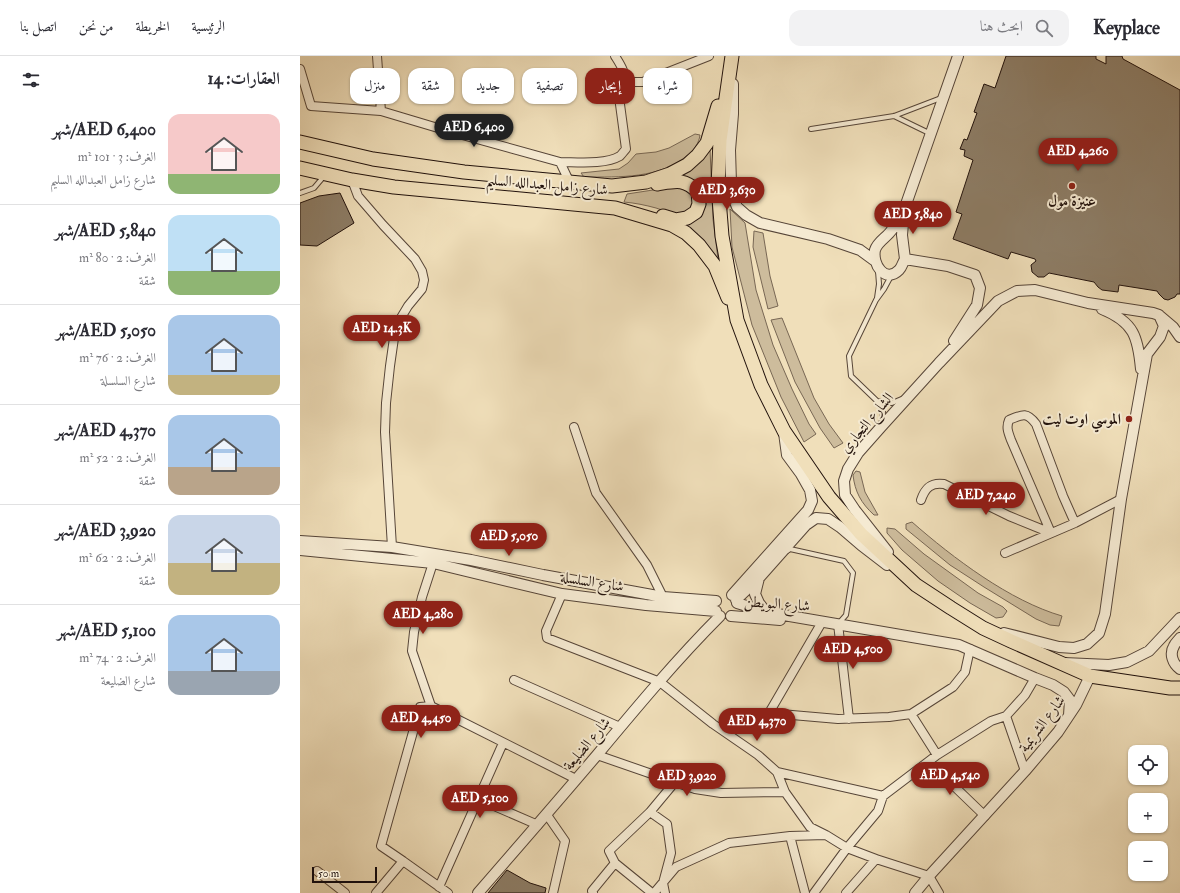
<!DOCTYPE html>
<html lang="ar">
<meta charset="utf-8">
<style>
body{margin:0;font-family:"IM FELL Double Pica",Amiri,serif;background:#f2f2f3;color:#2b2b33;direction:rtl;height:100vh;display:flex;flex-direction:column;font-size:15px;white-space:nowrap}
*{box-sizing:border-box;margin:0}
p{font-size:13px;color:#7c7c81}
.icon{flex:none;width:22px;height:22px;fill:none;stroke:currentColor;stroke-width:2;stroke-linecap:round;stroke-linejoin:round}
.map{position:relative;flex:1;overflow:hidden;direction:ltr}
.sheet{display:flex;flex-direction:column;background:#fff;width:300px}
.sheet>*{flex:none}
.hud{position:absolute;left:12px;top:12px;width:380px;height:36px;direction:rtl;display:flex;gap:8px}
.tools{position:absolute;left:828px;top:689px;display:grid;gap:8px}
.tools a{display:grid;place-items:center;width:40px;height:40px;border-radius:8px;background:#fff;box-shadow:0 1px 3px #0004;font-size:20px}
.scale{position:absolute;left:12px;bottom:10px;width:65px;box-sizing:border-box;padding-left:4px;border:2px solid #22120c;border-top:0;font-size:11px;line-height:14px;white-space:nowrap;color:#22120c;-webkit-text-stroke:3px #f5ead2;paint-order:stroke}
.price{position:absolute;translate:-50% -34px;padding:0 9px;border-radius:14px;background:#8f2418;color:#fff;font-size:13px;line-height:26px;filter:drop-shadow(0 1px 2px #0008)}
.price::after{content:'';position:absolute;left:50%;top:24px;width:12px;height:9px;margin-left:-6px;background:inherit;clip-path:polygon(0 0,100% 0,50% 100%)}
.price.selected{background:#222;color:#fff}
ul{padding:0;list-style:none}
li{display:flex;align-items:center;gap:12px;height:100px;padding:0 20px}
li+li{border-top:1px solid #e1e1e2}
li span{display:grid;place-items:center;flex:none;width:112px;height:80px;border-radius:12px;color:#555}
li>.icon{margin-inline-start:auto}
span .icon{width:48px;height:48px;fill:#fffc;stroke-width:1}
li b{font-size:17px}
h2{display:flex;justify-content:space-between;align-items:center;height:48px;padding:0 20px;font-size:17px}
.tag{padding:0 14px;border-radius:12px;background:#fff;box-shadow:0 1px 3px #0004;font-size:14px;line-height:36px}
.tag.selected{background:#8f2418;color:#fff}
header{display:flex;align-items:center;gap:24px;box-sizing:border-box;height:56px;padding:0 20px;background:#fff;border-bottom:1px solid #e1e1e2}
header strong{font-size:19px}
nav{display:flex;gap:22px;margin-inline-start:auto;font-size:14px}
.search{width:280px;height:36px;background:#f2f2f3;display:flex;align-items:center;gap:10px;box-sizing:border-box;padding:0 14px;border-radius:12px;color:#7c7c81;font-size:15px}
main{display:flex;flex:1;min-height:0}
.map>svg:first-child{display:block}
.green{fill:#cdbc9c;stroke:#786754}
.building{fill:#8d7d66;stroke:#22120c}
.lines{fill:none;stroke-linecap:round;stroke-linejoin:round}
.service-casing{stroke:#564538;stroke-width:6}
.minor-casing{stroke:#564538;stroke-width:10}
.tertiary-casing{stroke:#564538;stroke-width:12}
.trunk-casing{stroke:#22120c;stroke-width:15}
.service{stroke:#f5ead2;stroke-width:4}
.minor{stroke:#f5ead2;stroke-width:8}
.tertiary{stroke:#f5ead2;stroke-width:10}
.trunk{stroke:#f0dfba;stroke-width:13}
.poi-dot{fill:#8f2418;stroke:#f5ead2;stroke-width:1.5}
.labels{text-anchor:middle;dominant-baseline:central;stroke-width:4;stroke-linejoin:round;paint-order:stroke}
.street-label{font-size:15px;fill:#22120c;stroke:#f5ead2}
.poi-label{font-size:15px;font-weight:bold;fill:#22120c;stroke:#f5ead2}
</style>
<header>
<strong>Keyplace</strong>
<div class="search"><svg class="icon" aria-label="search" viewBox="0 0 24 24"><circle cx="10" cy="10" r="6"/><path d="M15 15l6 6"/></svg>ابحث هنا</div>
<nav><a>الرئيسية</a><a>الخريطة</a><a>من نحن</a><a>اتصل بنا</a></nav>
</header>
<main>
<div class="map">
<svg width="880" height="837" viewBox="0 0 880 837">
<rect width="100%" height="100%" fill="#f0dfba"/>
<filter id="stains"><feTurbulence type="fractalNoise" baseFrequency=".005" numOctaves="4"/><feColorMatrix values="0 0 0 0 .2 0 0 0 0 .09 0 0 0 0 .02 0 0 0 .5 -.17"/></filter>
<radialGradient id="worn" r=".72"><stop offset=".6" stop-color="#630" stop-opacity="0"/><stop offset="1" stop-color="#630" stop-opacity=".3"/></radialGradient>
<path class="green" d="M395,78L400,79C399,87 394,94 388,99C359,123 320,121 284,121L281,117L319,113L328,107L336,98L356,96L369,92Z
M410,93L413,163L418,203L382,167L401,158L406,149V140L402,133L395,124L377,121Z
M379,130C383,132 388,134 391,137C398,147 390,154 383,160C373,158 365,155 356,152C345,149 335,147 324,146L327,138Z
M430,153L445,167L456,234L473,289L492,333L509,368L516,378L504,386L481,341L452,269L432,191Z
M454,175L463,177L470,220L478,250L468,253L453,191Z
M482,262L514,342L529,368L543,387L534,392L520,372L495,326L471,264Z
M556,415L560,416L565,436L578,459H574C561,447 555,436 553,419Z
M612,466C653,502 710,545 762,560L759,570L750,569L736,563L684,531L650,509L606,473V468Z
M587,472L595,473L624,498L678,537L703,551L707,555L703,561L696,562L670,547L638,525L602,494L587,477Z"/>
<path class="building" d="M706,0H796V3L806,8V0H822L823,3L880,34V238H877L875,241L868,244L864,243L859,238L857,235L819,229L818,236L802,234L798,231L794,226L749,217L744,221H738L732,216L731,209L736,205L735,203L711,196L708,203L653,183L662,158L656,156L673,104L664,100L665,94L660,93L664,83L667,84L677,57L674,56L684,28L695,32Z
M40,137L54,167L17,190L0,189V147L19,140Z
M207,814L230,827L246,832L245,837H188Z"/>
<g class="lines">
<g class="service-casing">
<path id="service" d="M594,60L629,77
M511,73L594,60L641,42
M0,137L14,132L25,119
M577,242L579,228L578,215
M577,345L592,347L604,342
M582,366L583,355L577,345L551,320L549,300L576,244L584,233L591,220
M487,495L490,493L544,505L553,517L546,559L539,567"/>
</g>
<g class="minor-casing">
<path id="minor" d="M0,13L11,50L81,55L77,0
M324,26H343L409,0
M81,55L148,75L260,106L270,127
M260,106C277,106 305,109 320,100C322,98 324,95 326,93L319,41C320,36 322,33 324,28C327,18 320,8 315,0
M52,124L58,140L83,169L115,203L122,215L124,224L122,233L108,250L99,265L95,275L90,310L86,347L85,376L92,491
M274,371L296,437L347,509L363,541
M621,444C625,432 631,426 644,428L709,460L751,477
M751,477L711,384C708,376 706,371 709,364C723,358 727,356 736,368L763,440L775,467
M705,497L775,467L821,443
M262,538L246,575L247,582L360,626L413,668L458,699L477,716L485,736L510,771L526,779
M522,566L469,657L538,663L589,661L611,658L653,631L665,616L670,593
M538,568L549,663
M214,624L320,671
M131,650L112,595L114,576L122,541L133,507
M611,658L637,699
M706,660L725,715
M297,699L395,733L421,737L485,736
M629,706L685,760
M477,716L583,740
M178,743L238,769
M247,759L265,785L253,837
M490,780L505,837
M103,805L148,837
M315,807L309,795L350,756
M17,815L45,837
M139,831L203,687
M76,837L103,805L81,790L120,651L131,650L276,723
M293,837L292,835L315,807L352,837
M354,837L376,811L429,787L490,780L526,779L547,792L576,803
M365,837L363,827L371,797L367,768L350,756L375,726
M514,837L547,792L578,755L583,740L637,699L691,665L706,660L725,639L735,622
M546,837L576,803L629,820L639,837"/>
</g>
<g class="tertiary-casing">
<path id="tertiary" d="M433,28V58L430,94L431,127L433,141L437,151L446,159L460,167L528,183L560,194L575,205
M604,156L602,179L605,203
M802,253C834,266 838,281 841,313
M860,260L873,271L880,281
M654,285L677,249L680,232L675,219L648,210L605,203C603,206 602,211 599,214C585,228 572,208 575,194C577,186 587,181 591,175C596,169 600,161 604,154L658,0
M0,485L92,491L171,504L243,519L363,541L416,545
M0,494L133,507L262,538L346,549L416,555
M588,496L555,454L545,439L544,425L548,413L558,397L581,371L639,307L698,245L717,235L735,234L788,247L853,257L859,259L864,270L860,281L847,298L821,443L805,558L799,577L787,588L774,592L759,591L704,577
M459,522L455,538L459,547L466,556
M432,539L508,454L512,445L510,434L501,418L487,399L484,377
M436,544L459,522L506,469L516,462L528,463L540,471L561,489L587,509
M437,547L466,556L659,589L735,622L753,629L764,636L770,644L769,659
M431,560L480,564
M880,582C878,585 875,587 874,590C869,598 873,608 880,613
M764,607L809,609L827,606L849,595L880,562
M178,837C218,791 258,745 297,699C337,651 377,603 420,560
M615,837L629,820L725,715L758,676L776,649L790,620"/>
</g>
<g class="trunk-casing">
<path id="trunk" d="M432,0L420,84L418,130L422,180L437,264L461,329L484,375L529,441L561,478L616,529L651,552L683,572L711,585L790,620L870,632H880
M0,86L73,103L164,116L312,130L346,126L370,118L387,109L398,99L407,87L418,50
M0,112L52,124L94,131L315,152L372,169L386,177L399,189L415,210L428,242
M357,128C376,125 384,122 398,136L399,148L396,156L387,162L376,164L363,160"/>
</g>
<use href="#service" class="service"/>
<use href="#minor" class="minor"/>
<use href="#tertiary" class="tertiary"/>
<use href="#trunk" class="trunk"/>
</g>
<g class="poi-dot">
<circle cx="772" cy="130" r="4"/>
<circle cx="829" cy="363" r="4"/>
</g>
<g class="labels">
<g class="street-label">
<text transform="translate(247 129) rotate(5)">شارع زامل العبدالله السليم</text>
<text transform="translate(567 367) rotate(-50)">الشارع التجاري</text>
<text transform="translate(292 526) rotate(9)">شارع السلسلة</text>
<text transform="translate(477 548) rotate(4)">شارع البويطن</text>
<text transform="translate(742 668) rotate(-53)">شارع الشريمية</text>
<text transform="translate(287 688) rotate(-50)">شارع الضليعة</text>
</g>
<g class="poi-label">
<text x="772" y="145">عنيزة مول</text>
<text x="821" y="363" text-anchor="end">الموسي اوت ليت</text>
</g>
</g>
<rect width="100%" height="100%" filter="url(#stains)"/>
<rect width="100%" height="100%" fill="url(#worn)"/>
</svg>
<div class="tools">
<a><svg class="icon" aria-label="locate" viewBox="0 0 24 24"><circle cx="12" cy="12" r="6"/><path d="M12 2v4M12 18v4M2 12h4M18 12h4"/></svg></a>
<a>+</a>
<a>−</a>
</div>
<div class="scale">50 m</div>
<b class="price selected" style="left:174px;top:92px">AED 6,400</b>
<b class="price" style="left:778px;top:116px">AED 4,260</b>
<b class="price" style="left:427px;top:155px">AED 3,630</b>
<b class="price" style="left:613px;top:179px">AED 5,840</b>
<b class="price" style="left:82px;top:293px">AED 14.3K</b>
<b class="price" style="left:686px;top:460px">AED 7,240</b>
<b class="price" style="left:209px;top:501px">AED 5,050</b>
<b class="price" style="left:123px;top:579px">AED 4,280</b>
<b class="price" style="left:553px;top:614px">AED 4,500</b>
<b class="price" style="left:121px;top:683px">AED 4,450</b>
<b class="price" style="left:457px;top:686px">AED 4,370</b>
<b class="price" style="left:650px;top:740px">AED 4,540</b>
<b class="price" style="left:387px;top:741px">AED 3,920</b>
<b class="price" style="left:180px;top:763px">AED 5,100</b>
<div class="hud">
<a class="tag">شراء</a>
<a class="tag selected">إيجار</a>
<a class="tag">تصفية</a>
<a class="tag">جديد</a>
<a class="tag">شقة</a>
<a class="tag">منزل</a>
</div>
</div>
<section class="sheet">
<h2>العقارات: 14<svg class="icon" aria-label="filters" viewBox="0 0 24 24"><path d="M4 7h16M4 17h16"/><circle cx="9" cy="7" r="2"/><circle cx="15" cy="17" r="2"/></svg></h2>
<ul>
<li><span style="background:linear-gradient(#f6c9c9 75%,#8fb573 0)"><svg class="icon" aria-label="home" viewBox="0 0 24 24"><path d="M3 11l9-7 9 7M6 9v11h12V9"/></svg></span><div><b>AED 6,400/شهر</b><p>الغرف: 3 · 101 m²</p><p>شارع زامل العبدالله السليم</p></div></li>
<li><span style="background:linear-gradient(#bfe0f5 70%,#8fb573 0)"><svg class="icon" aria-label="home" viewBox="0 0 24 24"><path d="M3 11l9-7 9 7M6 9v11h12V9"/></svg></span><div><b>AED 5,840/شهر</b><p>الغرف: 2 · 80 m²</p><p>شقة</p></div></li>
<li><span style="background:linear-gradient(#a9c7e8 75%,#c2b280 0)"><svg class="icon" aria-label="home" viewBox="0 0 24 24"><path d="M3 11l9-7 9 7M6 9v11h12V9"/></svg></span><div><b>AED 5,050/شهر</b><p>الغرف: 2 · 76 m²</p><p>شارع السلسلة</p></div></li>
<li><span style="background:linear-gradient(#a9c7e8 65%,#b9a48a 0)"><svg class="icon" aria-label="home" viewBox="0 0 24 24"><path d="M3 11l9-7 9 7M6 9v11h12V9"/></svg></span><div><b>AED 4,370/شهر</b><p>الغرف: 2 · 52 m²</p><p>شقة</p></div></li>
<li><span style="background:linear-gradient(#c9d6e8 60%,#c2b280 0)"><svg class="icon" aria-label="home" viewBox="0 0 24 24"><path d="M3 11l9-7 9 7M6 9v11h12V9"/></svg></span><div><b>AED 3,920/شهر</b><p>الغرف: 2 · 62 m²</p><p>شقة</p></div></li>
<li><span style="background:linear-gradient(#a9c7e8 70%,#9aa5b1 0)"><svg class="icon" aria-label="home" viewBox="0 0 24 24"><path d="M3 11l9-7 9 7M6 9v11h12V9"/></svg></span><div><b>AED 5,100/شهر</b><p>الغرف: 2 · 74 m²</p><p>شارع الضليعة</p></div></li>
</ul>
</section>
</main>
